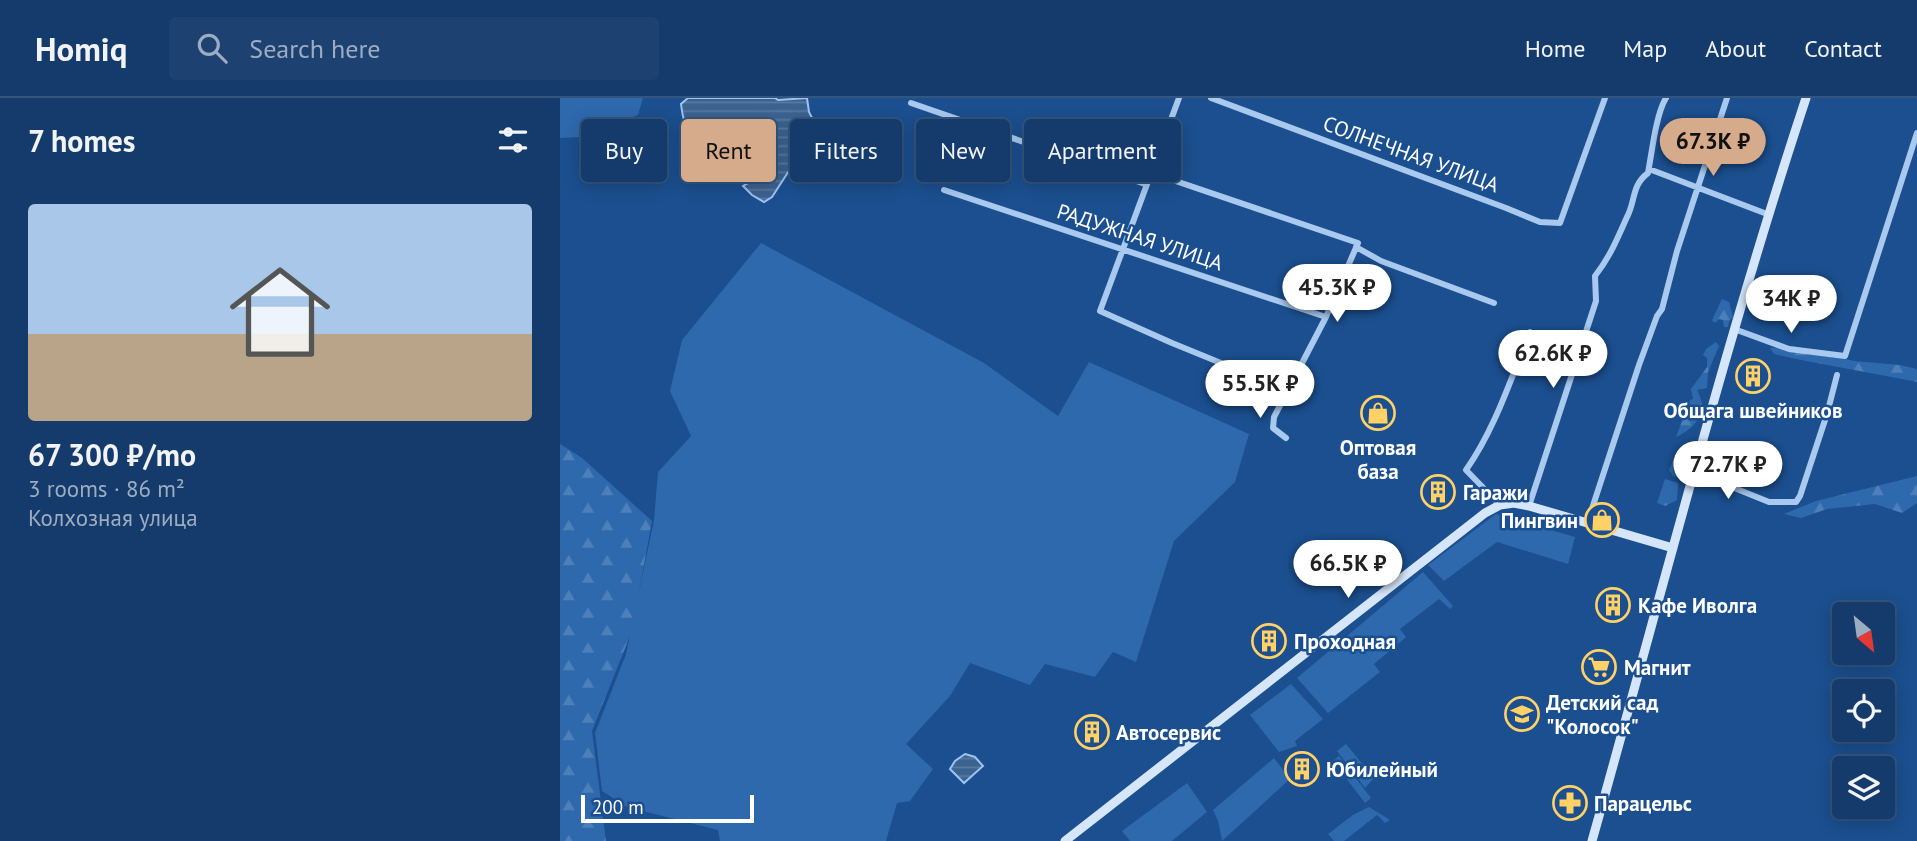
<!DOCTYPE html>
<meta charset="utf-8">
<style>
body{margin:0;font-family:"PT Sans",sans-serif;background:#1d4271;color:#f1f3f6;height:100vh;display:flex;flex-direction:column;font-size:26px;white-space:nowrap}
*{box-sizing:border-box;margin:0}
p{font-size:23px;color:#9dadc1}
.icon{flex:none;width:38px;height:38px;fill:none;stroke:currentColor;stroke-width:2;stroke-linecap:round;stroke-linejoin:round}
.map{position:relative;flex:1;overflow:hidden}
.side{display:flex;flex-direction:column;background:#143b6b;width:560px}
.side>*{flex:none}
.top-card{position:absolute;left:21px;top:21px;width:665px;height:63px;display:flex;gap:14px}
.needle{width:46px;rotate:151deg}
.controls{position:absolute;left:1272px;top:504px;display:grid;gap:14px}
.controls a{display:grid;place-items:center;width:63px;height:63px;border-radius:7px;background:#143b6b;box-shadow:0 4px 18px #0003,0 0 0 2px #33557e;font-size:35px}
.scale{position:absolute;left:21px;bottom:18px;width:173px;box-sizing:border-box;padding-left:7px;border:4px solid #fff;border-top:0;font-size:19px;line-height:24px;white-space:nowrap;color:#fff;-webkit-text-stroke:5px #1b4f8f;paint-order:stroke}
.price{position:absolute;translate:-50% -60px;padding:0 16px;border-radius:24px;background:#fff;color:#222;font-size:23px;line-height:46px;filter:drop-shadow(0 2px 4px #0008)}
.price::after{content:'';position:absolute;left:50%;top:42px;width:21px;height:16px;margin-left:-10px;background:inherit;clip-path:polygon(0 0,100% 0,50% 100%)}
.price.selected{background:#d6ab8b;color:#111}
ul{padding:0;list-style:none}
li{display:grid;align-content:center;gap:14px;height:371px;padding:0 28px}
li+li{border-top:2px solid #33557e}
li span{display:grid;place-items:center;height:217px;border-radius:7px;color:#555}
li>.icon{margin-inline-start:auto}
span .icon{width:126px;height:126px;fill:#fffc;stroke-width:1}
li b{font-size:30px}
h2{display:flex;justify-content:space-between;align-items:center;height:84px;padding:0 28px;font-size:30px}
.chip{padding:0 24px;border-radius:7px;background:#143b6b;box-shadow:0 4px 18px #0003,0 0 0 2px #33557e;font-size:24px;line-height:63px}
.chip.selected{background:#d6ab8b;color:#111}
header{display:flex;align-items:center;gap:42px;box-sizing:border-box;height:98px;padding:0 35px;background:#143b6b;border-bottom:2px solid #33557e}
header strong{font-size:33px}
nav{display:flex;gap:38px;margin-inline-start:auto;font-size:24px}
.search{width:490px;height:63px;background:#1d4271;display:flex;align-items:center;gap:18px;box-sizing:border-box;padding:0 24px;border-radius:7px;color:#9dadc1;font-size:26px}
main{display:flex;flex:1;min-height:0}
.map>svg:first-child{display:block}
.green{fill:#2e69ad}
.forest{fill:url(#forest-firs)}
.water{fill:url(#water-rules);stroke:#9cc4f0;stroke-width:2}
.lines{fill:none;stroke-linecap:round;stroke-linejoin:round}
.street{stroke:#a9c9ee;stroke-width:6}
.secondary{stroke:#d6e6fa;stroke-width:9}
.labels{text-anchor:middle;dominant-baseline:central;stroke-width:5;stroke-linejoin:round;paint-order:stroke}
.street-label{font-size:21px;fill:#fff;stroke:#1b4f8f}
.poi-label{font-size:21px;font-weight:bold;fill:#fff;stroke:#1b4f8f;text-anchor:start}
</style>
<header>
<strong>Homiq</strong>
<div class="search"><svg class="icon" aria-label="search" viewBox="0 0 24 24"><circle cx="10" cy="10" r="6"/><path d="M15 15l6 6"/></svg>Search here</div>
<nav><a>Home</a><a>Map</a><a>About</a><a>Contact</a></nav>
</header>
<main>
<section class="side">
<h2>7 homes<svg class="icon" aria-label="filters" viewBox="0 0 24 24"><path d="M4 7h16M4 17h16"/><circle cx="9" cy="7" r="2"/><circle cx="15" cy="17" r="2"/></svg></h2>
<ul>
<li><span style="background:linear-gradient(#a9c7e8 60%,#b9a48a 0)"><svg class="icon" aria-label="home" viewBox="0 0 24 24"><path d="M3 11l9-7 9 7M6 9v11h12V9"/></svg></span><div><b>67 300 ₽/mo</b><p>3 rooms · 86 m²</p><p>Колхозная улица</p></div></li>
</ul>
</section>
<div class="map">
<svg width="1357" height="743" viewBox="0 0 1357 743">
<defs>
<pattern id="forest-firs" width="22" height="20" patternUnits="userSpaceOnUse" patternTransform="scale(1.75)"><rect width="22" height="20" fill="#2e69ad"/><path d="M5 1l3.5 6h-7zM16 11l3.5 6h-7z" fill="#4d80b9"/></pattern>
<pattern id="water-rules" width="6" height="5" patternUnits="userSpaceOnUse" patternTransform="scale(1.75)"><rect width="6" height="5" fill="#3c6290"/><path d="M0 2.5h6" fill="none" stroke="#597aa1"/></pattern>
</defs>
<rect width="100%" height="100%" fill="#1b4f8f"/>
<path class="green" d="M0,0H83L78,17L20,39L0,40Z
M201,145L424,265L498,318L529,264L689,336L675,384L614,443L576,564L553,554L535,579L485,566L470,587L410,565L390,598L346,646L373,671L350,703L337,705L326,743H160L158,732L67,709L42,693L35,635L66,556L94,422L98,374L131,338L110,293L122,242Z
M936,416L1015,439L1008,466L937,444L884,483L868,467Z
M863,474L893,508L890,511L879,501L840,531L846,539L814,566L820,574L768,615L737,580Z
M731,586L763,621L735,643L737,648L719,654L690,617Z
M786,646L814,680L805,690L777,653Z
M779,658L811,700L805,705L773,663Z
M714,660L730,681L662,743L658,723L653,712Z
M627,685L647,714L612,743H570L562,733Z
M809,709L830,722L825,725L817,717L784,743H774L768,736L793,717Z"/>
<path class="forest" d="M1162,201L1169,204L1173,219L1169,223L1168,229H1164L1163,222L1159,221L1155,225L1152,222Z
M1156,244L1159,248L1148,274L1147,290L1137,292C1149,314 1137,329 1116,339L1130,302L1133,301L1131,291L1147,269V260L1143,257L1146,251Z
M1233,248L1294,263L1340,267L1357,271V284C1309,274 1262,267 1214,256L1210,250Z
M0,346L22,360L92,423L72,533L32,633L46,743H0Z
M1123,347L1130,349L1124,372L1119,379H1114L1109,372L1116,356Z
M1357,378V405L1342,415L1315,406L1267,411L1241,420L1224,416L1256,403Z
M1105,381L1118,385L1117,402L1105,408L1097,405Z"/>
<path class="water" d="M128,0H215L218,2L247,0L249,14L258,32L234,65L212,99L204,104L192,97L183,88L199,79L193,61L181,60L176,70L164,75L149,51L134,46C126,32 123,22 121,6Z
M405,656L415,659L423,668L404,685L390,671L395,663Z"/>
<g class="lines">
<path class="street" d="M619,0L540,213L612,245L727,292
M651,0L946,110L980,124L1000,125L1045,0
M351,5L585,86
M1089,71L1207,116
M592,75L798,145L766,219L714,319L713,330L726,340
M384,92L766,219
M796,149L821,163L934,205
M1174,231L1229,251L1285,258L1357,35
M1134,378L1162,385L1209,404H1236L1240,398L1267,316L1277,277
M940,407L906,372C935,331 951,280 970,234
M969,408L1036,203L1035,178C1050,159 1057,141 1067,119C1076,102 1071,88 1088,75C1092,54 1096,16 1106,0
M1027,426L1079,267L1097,218L1102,211L1117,153L1167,0"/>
<path class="secondary" d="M505,743L925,415L940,407L954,405L969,408L1113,450
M1032,743C1102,495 1165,245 1246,0"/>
</g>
<defs>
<g id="building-ring" transform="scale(1.75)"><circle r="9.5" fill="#1b4f8f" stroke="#ffd166" stroke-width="1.5"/><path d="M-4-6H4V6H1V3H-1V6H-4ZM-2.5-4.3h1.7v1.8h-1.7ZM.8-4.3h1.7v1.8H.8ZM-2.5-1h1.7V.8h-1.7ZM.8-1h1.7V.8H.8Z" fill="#ffd166"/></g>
<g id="shop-ring" transform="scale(1.75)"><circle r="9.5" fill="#1b4f8f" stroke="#ffd166" stroke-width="1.5"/><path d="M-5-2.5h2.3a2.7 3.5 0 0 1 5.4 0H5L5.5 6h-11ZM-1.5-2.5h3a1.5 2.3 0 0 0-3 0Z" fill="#ffd166"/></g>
<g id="supermarket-ring" transform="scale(1.75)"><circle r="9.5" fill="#1b4f8f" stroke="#ffd166" stroke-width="1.5"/><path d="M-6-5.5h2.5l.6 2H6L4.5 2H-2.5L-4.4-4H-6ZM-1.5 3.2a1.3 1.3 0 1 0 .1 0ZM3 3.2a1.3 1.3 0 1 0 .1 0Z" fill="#ffd166"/></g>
<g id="school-ring" transform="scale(1.75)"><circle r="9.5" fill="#1b4f8f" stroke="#ffd166" stroke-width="1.5"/><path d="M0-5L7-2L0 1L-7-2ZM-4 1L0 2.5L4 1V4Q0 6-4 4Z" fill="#ffd166"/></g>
<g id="pharmacy-ring" transform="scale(1.75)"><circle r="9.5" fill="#1b4f8f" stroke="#ffd166" stroke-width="1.5"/><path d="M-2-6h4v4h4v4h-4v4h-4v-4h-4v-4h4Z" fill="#ffd166"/></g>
</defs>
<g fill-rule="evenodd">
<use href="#building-ring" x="1193" y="278"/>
<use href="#shop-ring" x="818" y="315"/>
<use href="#building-ring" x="878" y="394"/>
<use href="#shop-ring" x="1042" y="422"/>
<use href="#building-ring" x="1053" y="507"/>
<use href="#building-ring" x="709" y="543"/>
<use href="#supermarket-ring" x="1039" y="569"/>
<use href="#school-ring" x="962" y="616"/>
<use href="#building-ring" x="532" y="634"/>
<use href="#building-ring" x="742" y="671"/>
<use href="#pharmacy-ring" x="1010" y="705"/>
</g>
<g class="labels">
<g class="street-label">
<text transform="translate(851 56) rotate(20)">СОЛНЕЧНАЯ УЛИЦА</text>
<text transform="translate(580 139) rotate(18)">РАДУЖНАЯ УЛИЦА</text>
</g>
<g class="poi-label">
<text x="1193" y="312" text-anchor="middle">Общага швейников</text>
<text x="818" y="349" text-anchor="middle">Оптовая<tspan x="818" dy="24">база</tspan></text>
<text x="903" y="394">Гаражи</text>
<text x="1018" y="422" text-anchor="end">Пингвин</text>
<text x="1078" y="507">Кафе Иволга</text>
<text x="734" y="543">Проходная</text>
<text x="1064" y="569">Магнит</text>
<text x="986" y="604">Детский сад<tspan x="986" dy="24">"Колосок"</tspan></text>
<text x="556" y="634">Автосервис</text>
<text x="766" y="671">Юбилейный</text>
<text x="1034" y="705">Парацельс</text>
</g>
</g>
</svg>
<div class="controls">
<a><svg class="needle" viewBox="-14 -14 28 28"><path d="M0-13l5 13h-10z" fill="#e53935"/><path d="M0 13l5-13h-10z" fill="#9dadc1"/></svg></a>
<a><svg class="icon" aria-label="locate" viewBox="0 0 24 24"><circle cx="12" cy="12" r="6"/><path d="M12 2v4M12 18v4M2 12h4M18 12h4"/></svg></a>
<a><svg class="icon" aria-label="layers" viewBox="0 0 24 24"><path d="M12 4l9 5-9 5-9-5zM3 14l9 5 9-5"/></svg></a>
</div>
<div class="scale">200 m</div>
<b class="price selected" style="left:1153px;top:80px">67.3K ₽</b>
<b class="price" style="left:777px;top:226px">45.3K ₽</b>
<b class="price" style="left:1231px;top:237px">34K ₽</b>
<b class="price" style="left:993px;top:292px">62.6K ₽</b>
<b class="price" style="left:700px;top:322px">55.5K ₽</b>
<b class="price" style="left:1168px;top:403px">72.7K ₽</b>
<b class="price" style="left:788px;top:502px">66.5K ₽</b>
<div class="top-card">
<a class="chip">Buy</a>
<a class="chip selected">Rent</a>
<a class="chip">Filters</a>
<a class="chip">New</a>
<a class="chip">Apartment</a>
</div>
</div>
</main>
